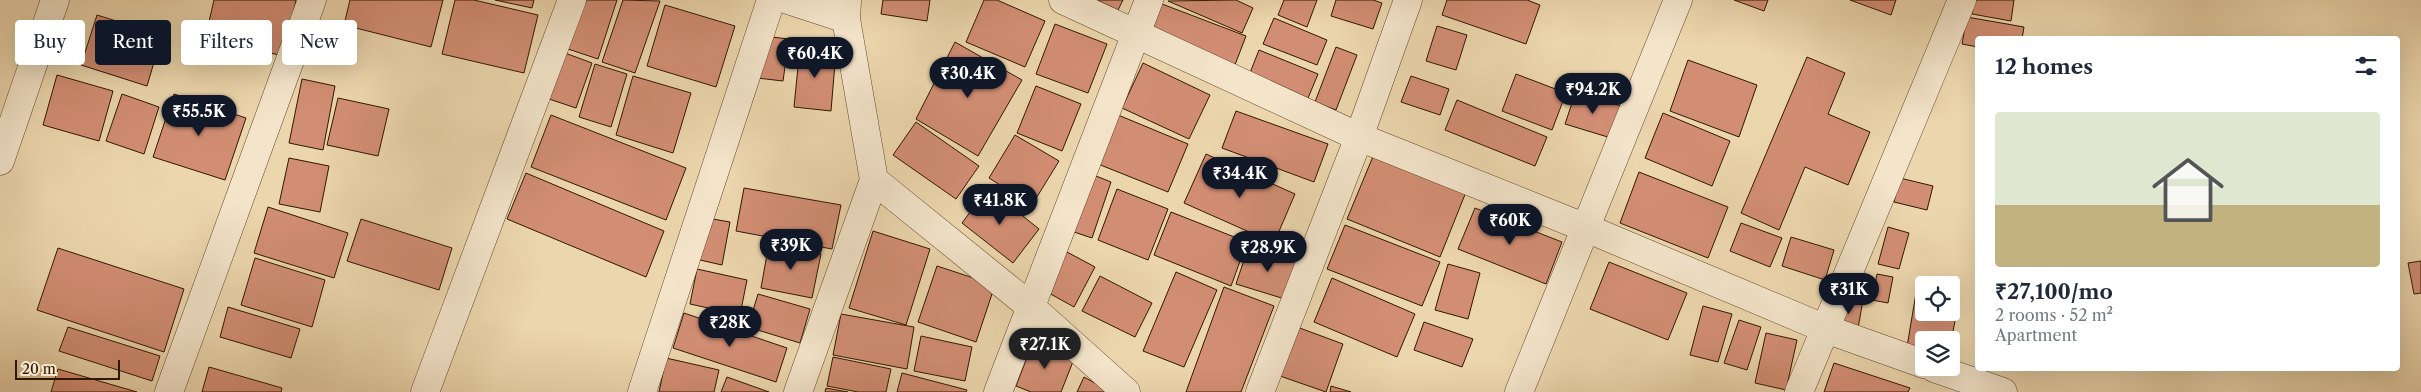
<!DOCTYPE html>
<meta charset="utf-8">
<style>
body{margin:0;font-family:"Libre Caslon Text",serif;background:#f2f2f3;color:#1f2937;height:100vh;display:flex;flex-direction:column;font-size:19px;white-space:nowrap}
*{box-sizing:border-box;margin:0}
p{font-size:16px;color:#747a83}
.icon{flex:none;width:28px;height:28px;fill:none;stroke:currentColor;stroke-width:2;stroke-linecap:round;stroke-linejoin:round}
.map{position:relative;flex:1;overflow:hidden}
.drawer{position:absolute;left:1975px;top:36px;width:425px;height:335px;display:flex;flex-direction:column;background:#fff;border-radius:5px;box-shadow:0 5px 20px #0002}
.drawer>*{flex:none}
.top-card{position:absolute;left:15px;top:20px;width:475px;height:45px;display:flex;gap:10px}
.fabs{position:absolute;left:1915px;top:276px;display:grid;gap:10px}
.fabs a{display:grid;place-items:center;width:45px;height:45px;border-radius:5px;background:#fff;box-shadow:0 5px 20px #0002;font-size:25px}
.scale{position:absolute;left:15px;bottom:12px;width:105px;box-sizing:border-box;padding-left:5px;border:2px solid #301700;border-top:0;font-size:14px;line-height:18px;white-space:nowrap;color:#301700;-webkit-text-stroke:4px #f3e4ca;paint-order:stroke}
.price{position:absolute;translate:-50% -42px;padding:0 11px;border-radius:18px;background:#111827;color:#fff;font-size:16px;line-height:32px;filter:drop-shadow(0 1px 2px #0008)}
.price::after{content:'';position:absolute;left:50%;top:30px;width:15px;height:11px;margin-left:-8px;background:inherit;clip-path:polygon(0 0,100% 0,50% 100%)}
.price.current{background:#222;color:#fff}
ul{padding:0;list-style:none}
li{display:grid;align-content:center;gap:10px;height:265px;padding:0 20px}
li+li{border-top:1px solid #e0e1e3}
li span{display:grid;place-items:center;height:155px;border-radius:5px;color:#555}
li>.icon{margin-inline-start:auto}
span .icon{width:90px;height:90px;fill:#fffc;stroke-width:1}
li b{font-size:21px}
h2{display:flex;justify-content:space-between;align-items:center;height:60px;padding:0 20px;font-size:21px}
.chip{padding:0 18px;border-radius:5px;background:#fff;box-shadow:0 5px 20px #0002;font-size:18px;line-height:45px}
.chip.current{background:#111827;color:#fff}
.map>svg:first-child{display:block}
.building{fill:#d28e74;stroke:#301700}
.lines{fill:none;stroke-linecap:round;stroke-linejoin:round}
.minor-casing{stroke:#5f472b;stroke-width:29}
.minor{stroke:#f3e4ca;stroke-width:28}
</style>
<div class="map">
<svg width="2421" height="392" viewBox="0 0 2421 392">
<rect width="100%" height="100%" fill="#ecd6ad"/>
<filter id="stains"><feTurbulence type="fractalNoise" baseFrequency=".004" numOctaves="4"/><feColorMatrix values="0 0 0 0 .2 0 0 0 0 .09 0 0 0 0 .02 0 0 0 .5 -.17"/></filter>
<radialGradient id="worn" r=".72"><stop offset=".6" stop-color="#630" stop-opacity="0"/><stop offset="1" stop-color="#630" stop-opacity=".3"/></radialGradient>
<path class="building" d="M214,0H296L284,56L205,39Z
M350,0H443L431,47L344,25Z
M455,0H474L538,15L524,73L442,54Z
M495,0H534L532,8Z
M581,0H617L598,59L565,48Z
M623,0L660,1L635,73L602,62Z
M883,0H930L927,21L881,14Z
M984,0H997L1045,21L1025,67L966,42Z
M1097,0H1123L1118,10Z
M1236,0L1253,8L1242,33L1168,1Z
M1284,0H1317L1307,27L1278,15Z
M1336,0H1373L1382,3L1373,29L1331,16Z
M1447,0H1527L1540,5L1526,44L1442,15Z
M1734,0H1768L1764,11Z
M1850,0H1896L1891,15Z
M1975,0H2014L2011,21L1972,14Z
M1162,4L1246,36L1233,70L1149,38Z
M665,5L735,26L716,87L647,66Z
M97,15L162,35L147,86L81,65Z
M1967,17L2024,27L2022,39H1978V47L1962,44Z
M1274,18L1327,40L1317,65L1263,44Z
M1055,24L1107,44L1088,93L1036,74Z
M1437,26L1467,35L1456,70L1426,61Z
M763,36L789,39L783,81L757,78Z
M955,42L1022,80L978,156L916,119Z
M800,47L836,51L831,111L794,107Z
M1336,47L1357,55L1336,110L1315,102Z
M1259,50L1318,74L1306,103L1248,78Z
M565,53L592,63L576,108L549,99Z
M1807,57L1845,73L1828,114L1870,132L1848,185L1805,167L1779,230L1741,213Z
M1688,60L1757,85L1739,137L1670,111Z
M1143,63L1210,95L1189,139L1122,108Z
M595,64L627,74L611,127L579,117Z
M1516,74L1566,93L1552,130L1502,111Z
M57,75L113,91L99,141L43,125Z
M633,76L691,93L673,153L616,135Z
M1411,76L1449,89L1440,115L1401,102Z
M302,79L335,86L323,150L289,143Z
M1036,86L1081,104L1062,151L1017,133Z
M1576,91L1621,106L1611,138L1565,124Z
M122,94L159,107L144,154L106,141Z
M174,94L246,118L225,180L153,157Z
M338,98L389,109L378,156L327,145Z
M1457,100L1547,137L1535,166L1445,130Z
M1236,111L1328,144L1314,182L1222,148Z
M1663,113L1730,141L1712,186L1645,158Z
M551,115L686,168L666,220L531,167Z
M1118,115L1188,144L1168,192L1098,164Z
M916,122L979,166L956,199L893,155Z
M1015,135L1059,161L1032,205L989,178Z
M1206,154L1295,194L1274,243L1184,203Z
M1374,154L1466,192L1440,257L1347,219Z
M289,158L329,166L320,212L279,204Z
M1639,172L1728,207L1708,258L1620,223Z
M526,173L664,231L646,277L507,219Z
M1091,174L1111,182L1092,238L1071,231Z
M1900,178L1933,186L1927,210L1894,202Z
M744,188L841,205L832,249L736,231Z
M988,188L1039,229L1013,263L962,223Z
M1117,189L1168,209L1148,260L1098,240Z
M268,207L348,233L334,278L254,253Z
M1475,208L1562,242L1546,284L1458,249Z
M1171,212L1247,242L1231,286L1154,255Z
M707,218L730,222L722,265L700,260Z
M361,219L452,248L439,290L347,261Z
M1741,223L1782,238L1770,267L1730,251Z
M1345,225L1440,262L1422,306L1327,269Z
M1888,227L1909,233L1899,269L1878,264Z
M873,231L930,249L906,325L849,308Z
M1791,237L1834,250L1825,280L1782,266Z
M769,243L821,254L812,298L761,288Z
M1249,245L1300,261L1288,300L1236,284Z
M58,248L184,289L164,352L37,310Z
M1067,252L1095,267L1074,307L1047,292Z
M255,258L325,280L312,327L241,305Z
M2421,261V293L2414,294L2408,263Z
M1609,262L1687,293L1668,340L1590,309Z
M1448,264L1480,273L1468,319L1435,310Z
M937,266L995,285L976,342L918,322Z
M697,269L747,280L740,315L690,304Z
M1176,272L1217,290L1184,367L1143,351Z
M1877,274L1893,277L1888,303L1872,300Z
M1100,276L1152,303L1135,337L1082,311Z
M1332,278L1415,314L1397,357L1314,322Z
M1224,287L1274,306L1241,392H1186Z
M1916,293L1924,294V312H1951V299L1959,300L1951,342V340H1924V350L1907,347Z
M758,294L810,309L800,343L748,327Z
M1842,296L1863,300L1857,334L1835,330Z
M1703,306L1732,314L1718,362L1690,355Z
M228,307L300,329L291,358L220,337Z
M684,313L787,348L776,382L673,348Z
M841,314L914,327L907,369L833,355Z
M1739,320L1761,327L1747,370L1724,363Z
M1424,322L1473,339L1462,367L1414,350Z
M68,327L160,356L152,381L59,351Z
M1297,327L1343,344L1326,392L1280,376Z
M1766,333L1797,340L1786,390L1755,383Z
M921,336L972,347L965,381L914,371Z
M1033,342L1074,359L1061,392H1031L1016,386Z
M833,357L891,369L886,392H858L827,386Z
M666,358L719,370L714,392H659Z
M1834,363L1910,388L1908,392H1824Z
M209,367L282,388L281,392H202Z
M58,369L137,392H51Z
M902,373L967,390L966,392H897Z
M727,377L769,392H721Z
M1084,377L1111,392H1077Z
M1331,386L1351,392H1330Z
M826,388L848,392H825Z"/>
<g class="lines">
<g class="minor-casing">
<path id="minor" d="M788,0L846,19L847,2
M1063,0L1359,137L1586,228L1826,329L1924,364
M0,161L55,0
M874,180L1031,307L1126,392
M1934,368L2003,392
M169,392L312,0
M425,392L572,0
M642,392L771,0
M798,392L874,180L846,19
M998,392L1149,0
M1260,392L1359,137L1408,0
M1519,392L1678,0
M1799,392L1962,0"/>
</g>
<use href="#minor" class="minor"/>
</g>
<rect width="100%" height="100%" filter="url(#stains)"/>
<rect width="100%" height="100%" fill="url(#worn)"/>
</svg>
<div class="fabs">
<a><svg class="icon" aria-label="locate" viewBox="0 0 24 24"><circle cx="12" cy="12" r="6"/><path d="M12 2v4M12 18v4M2 12h4M18 12h4"/></svg></a>
<a><svg class="icon" aria-label="layers" viewBox="0 0 24 24"><path d="M12 4l9 5-9 5-9-5zM3 14l9 5 9-5"/></svg></a>
</div>
<div class="scale">20 m</div>
<b class="price" style="left:815px;top:79px">₹60.4K</b>
<b class="price" style="left:968px;top:99px">₹30.4K</b>
<b class="price" style="left:1593px;top:115px">₹94.2K</b>
<b class="price" style="left:199px;top:137px">₹55.5K</b>
<b class="price" style="left:1240px;top:199px">₹34.4K</b>
<b class="price" style="left:1000px;top:226px">₹41.8K</b>
<b class="price" style="left:1510px;top:246px">₹60K</b>
<b class="price" style="left:791px;top:271px">₹39K</b>
<b class="price" style="left:1268px;top:273px">₹28.9K</b>
<b class="price" style="left:1849px;top:315px">₹31K</b>
<b class="price" style="left:730px;top:348px">₹28K</b>
<b class="price current" style="left:1045px;top:370px">₹27.1K</b>
<div class="top-card">
<a class="chip">Buy</a>
<a class="chip current">Rent</a>
<a class="chip">Filters</a>
<a class="chip">New</a>
</div>
<section class="drawer">
<h2>12 homes<svg class="icon" aria-label="filters" viewBox="0 0 24 24"><path d="M4 7h16M4 17h16"/><circle cx="9" cy="7" r="2"/><circle cx="15" cy="17" r="2"/></svg></h2>
<ul>
<li><span style="background:linear-gradient(#dfe7d0 60%,#c2b280 0)"><svg class="icon" aria-label="home" viewBox="0 0 24 24"><path d="M3 11l9-7 9 7M6 9v11h12V9"/></svg></span><div><b>₹27,100/mo</b><p>2 rooms · 52 m²</p><p>Apartment</p></div></li>
</ul>
</section>
</div>
